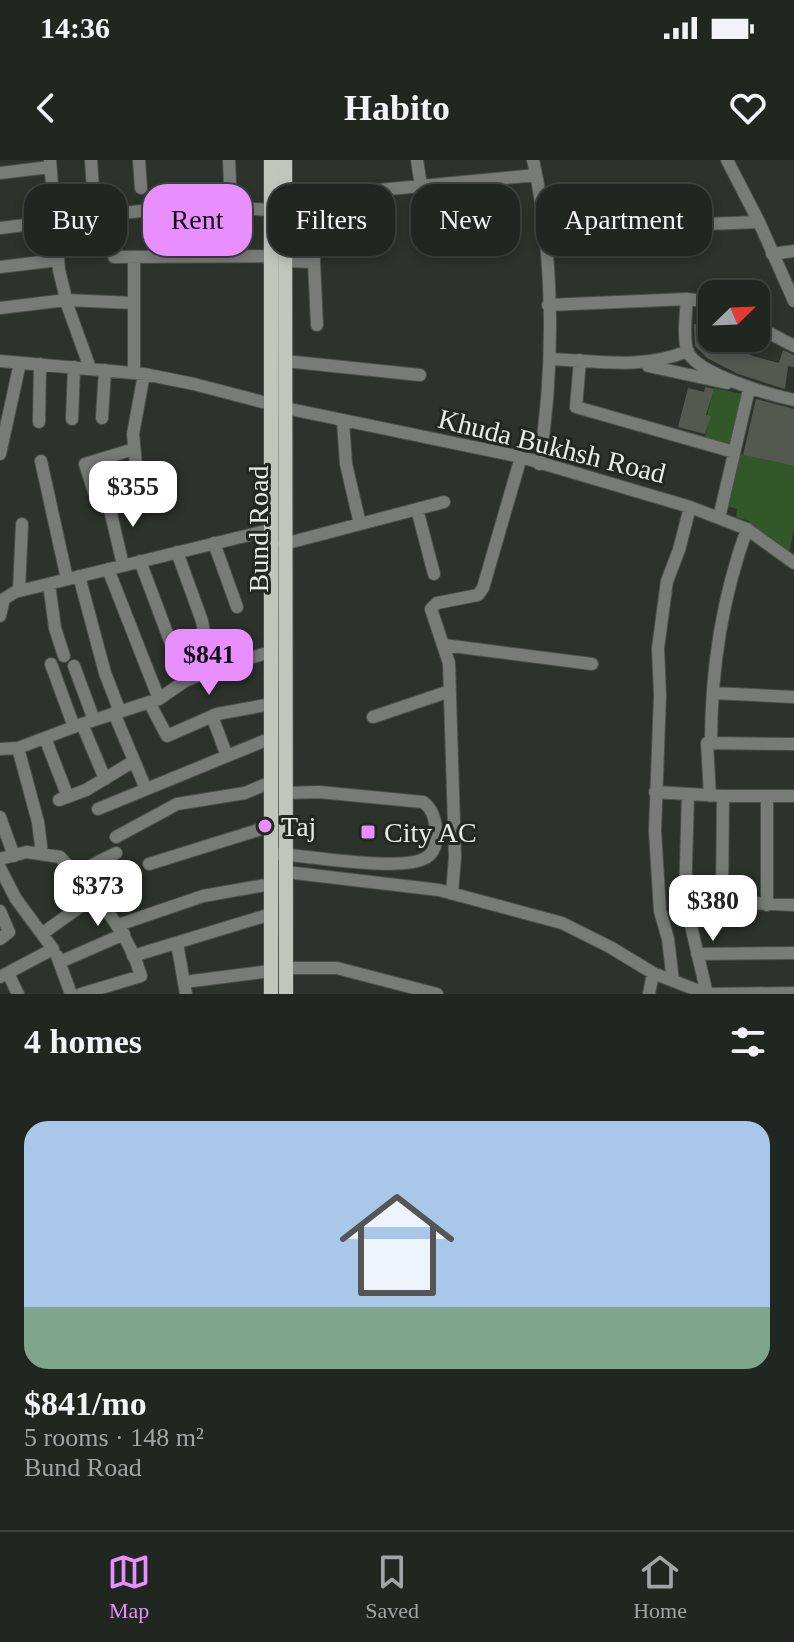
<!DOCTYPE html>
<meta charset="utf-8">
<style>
body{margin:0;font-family:"Times New Roman",serif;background:#2d322d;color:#f1f3f6;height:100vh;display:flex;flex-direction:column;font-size:30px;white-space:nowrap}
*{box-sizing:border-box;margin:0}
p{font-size:26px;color:#a2a5a5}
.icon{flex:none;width:44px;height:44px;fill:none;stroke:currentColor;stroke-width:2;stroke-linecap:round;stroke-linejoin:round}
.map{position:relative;height:834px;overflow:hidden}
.drawer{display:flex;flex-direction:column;background:#202620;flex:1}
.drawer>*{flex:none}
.guide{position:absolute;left:24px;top:24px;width:746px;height:72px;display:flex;gap:16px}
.needle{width:52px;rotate:67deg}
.buttons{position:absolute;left:698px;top:120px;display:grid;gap:16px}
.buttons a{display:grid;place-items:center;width:72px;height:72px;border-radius:16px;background:#202620;box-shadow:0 4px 12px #0003,0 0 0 2px #3d433e;font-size:40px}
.price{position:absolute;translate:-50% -68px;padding:0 18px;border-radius:16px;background:#fff;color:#222;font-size:26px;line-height:52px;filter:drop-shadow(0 2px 4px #0008)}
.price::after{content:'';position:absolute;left:50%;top:48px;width:24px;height:18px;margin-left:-12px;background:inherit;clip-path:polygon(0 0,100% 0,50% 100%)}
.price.current{background:#e98efe;color:#111}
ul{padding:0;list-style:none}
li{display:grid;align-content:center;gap:16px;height:424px;padding:0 24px}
li span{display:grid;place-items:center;height:248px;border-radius:24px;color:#555}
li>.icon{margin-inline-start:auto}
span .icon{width:144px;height:144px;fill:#fffc;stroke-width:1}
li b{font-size:34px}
h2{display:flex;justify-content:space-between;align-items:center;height:96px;padding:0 24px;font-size:34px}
.chip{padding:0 28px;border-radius:24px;background:#202620;box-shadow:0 4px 12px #0003,0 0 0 2px #3d433e;font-size:28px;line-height:72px}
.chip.current{background:#e98efe;color:#111}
.status{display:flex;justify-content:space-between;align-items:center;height:56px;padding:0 40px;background:#202620;direction:ltr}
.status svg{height:22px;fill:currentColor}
header{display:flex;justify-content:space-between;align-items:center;height:104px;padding:0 24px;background:#202620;font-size:36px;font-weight:600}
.tabs{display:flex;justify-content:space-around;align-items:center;height:112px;border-top:2px solid #3d433e;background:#202620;font-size:22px;color:#a2a5a5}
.tabs a{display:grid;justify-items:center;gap:4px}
.tabs .current{color:#e98efe}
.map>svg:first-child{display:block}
.green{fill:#325729}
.building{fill:#525a50}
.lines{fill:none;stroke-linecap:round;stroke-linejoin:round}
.minor-casing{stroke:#495148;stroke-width:14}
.major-casing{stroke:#495148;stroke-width:16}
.minor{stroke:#787c77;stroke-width:12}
.major{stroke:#bfc7bd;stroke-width:14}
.poi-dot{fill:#e98efe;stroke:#222920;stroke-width:3}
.labels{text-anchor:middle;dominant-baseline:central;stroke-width:6;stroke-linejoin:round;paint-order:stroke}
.street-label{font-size:28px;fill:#e8ece6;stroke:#222920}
.poi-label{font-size:28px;fill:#e8ece6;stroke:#222920;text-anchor:start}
</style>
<div class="status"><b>14:36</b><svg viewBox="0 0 49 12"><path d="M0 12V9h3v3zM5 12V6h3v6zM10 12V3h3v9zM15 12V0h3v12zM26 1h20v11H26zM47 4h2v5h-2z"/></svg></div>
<header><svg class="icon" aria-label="back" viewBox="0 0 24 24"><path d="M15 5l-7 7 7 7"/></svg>Habito<svg class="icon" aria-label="heart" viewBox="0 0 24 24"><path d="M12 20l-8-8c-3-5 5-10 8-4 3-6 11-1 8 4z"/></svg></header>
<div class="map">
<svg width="794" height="834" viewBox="0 0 794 834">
<rect width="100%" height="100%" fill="#2b332a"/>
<path class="green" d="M714,228L742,234L730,287L704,280L710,257L707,255Z
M735,293L794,306V369L788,398L747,369L749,361L736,357L737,349L726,346Z"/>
<path class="building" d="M694,164L704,166V174L753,196L779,203L783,190L794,195V207L788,206L785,229L738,214L707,198L695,186Z
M705,227L714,229L706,255L711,256L705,274L678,267L688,228L704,232Z
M756,239L794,249V306L743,295Z"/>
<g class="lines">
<g class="minor-casing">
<path id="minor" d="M50,0L59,110L68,147L90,208
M91,0L95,58
M139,0L141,28
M229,0L231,48
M417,0L421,26
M533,0C554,93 555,209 539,304
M727,0L759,62L794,141
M0,13L50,7
M285,39L536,15
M0,68L165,48L212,46L270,50
M546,70L759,62
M772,94L794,91
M114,97L284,96
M284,101L314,102L313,67
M314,102L317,165
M0,107L58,100
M687,139C686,154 683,175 687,190C695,214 771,235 794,240
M548,145L687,139L712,142
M0,148L66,140L134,143
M756,166L794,186
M550,199C599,201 641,210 688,191
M580,200L576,247L734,292
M0,201L144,214L194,224L270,244
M285,201L420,215
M648,206L727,223
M134,213V97
M285,248L521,297L690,347L747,369L794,403
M102,258L105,210
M72,259L74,207
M39,262L40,204
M343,262L346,304L360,364
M134,289L85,304L94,332L137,316
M0,294L20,203
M41,301L67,419
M108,341L123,405
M140,345L133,274L144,214
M417,349L434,414
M719,358L749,229
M214,383L237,447
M284,384L444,342
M177,392L202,461L211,513
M140,401L185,521
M108,409L159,539
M79,416L105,513L120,552
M49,424L55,468L64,496
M19,431L22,364
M0,456L4,439L15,432L270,370
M444,485L592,504
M51,504L74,567
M74,506L94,560
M713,533L794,537
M149,542L167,576L217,554L271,544
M114,553L146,629
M212,556L227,596
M373,557L450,531
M82,564L105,619
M45,578L68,637
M711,583C711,509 722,438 747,369
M18,588L38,662L42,694
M0,589L18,588L79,565L159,539L185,521L231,503L271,492
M655,632L723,636H794
M688,634L685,740L707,834
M710,636L707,583L794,584
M59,640L86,630L134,601
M98,649L271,578
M0,657L14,696
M116,677L177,644L245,633L271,622
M278,694C310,696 405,713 427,697C436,691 437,679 436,669C435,658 432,648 423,642L319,632L285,633
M0,699L27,692L60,697C93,734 127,767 141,816L81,834
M149,704L271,666
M0,708L16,739L53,789L0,817
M286,712L439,730L562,763L610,787L653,813L707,834
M77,717L94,704L116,693
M452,733L455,697L449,503L431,449L437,443L478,435L483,428L521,297
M685,740L794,745
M722,743L723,636
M767,745V636
M0,751L9,772L0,779
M118,765L203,736L271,724
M43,773L95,736
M177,783L186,834
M697,794L794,793
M57,796L71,834
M133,796L271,754
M60,802L124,774
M286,808H337L437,834
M8,813L18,834
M192,821L271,811
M673,821L668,779L660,751L655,671L660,535L658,488L667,421L679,390L690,347
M649,834L653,813
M709,834L794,833"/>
</g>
<g class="major-casing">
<path id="major" d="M271,0V834
M285,0L286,834"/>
</g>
<use href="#minor" class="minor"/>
<use href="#major" class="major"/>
</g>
<g class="poi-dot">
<circle cx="265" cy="666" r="8"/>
<rect x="360" y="664" width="16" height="16" rx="4"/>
</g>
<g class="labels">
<g class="street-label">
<text transform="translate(552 286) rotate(14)">Khuda Bukhsh Road</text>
<text transform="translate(258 369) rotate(-90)">Bund Road</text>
</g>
<g class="poi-label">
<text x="281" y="666">Taj</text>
<text x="384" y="672">City AC</text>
</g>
</g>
</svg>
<div class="buttons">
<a><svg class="needle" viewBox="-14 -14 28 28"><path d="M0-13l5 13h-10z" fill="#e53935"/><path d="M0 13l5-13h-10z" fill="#a2a5a5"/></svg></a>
</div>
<b class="price" style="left:133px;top:369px">$355</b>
<b class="price current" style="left:209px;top:537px">$841</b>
<b class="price" style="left:98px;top:768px">$373</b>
<b class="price" style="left:713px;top:783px">$380</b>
<div class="guide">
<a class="chip">Buy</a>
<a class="chip current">Rent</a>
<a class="chip">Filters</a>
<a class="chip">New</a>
<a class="chip">Apartment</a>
</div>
</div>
<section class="drawer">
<h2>4 homes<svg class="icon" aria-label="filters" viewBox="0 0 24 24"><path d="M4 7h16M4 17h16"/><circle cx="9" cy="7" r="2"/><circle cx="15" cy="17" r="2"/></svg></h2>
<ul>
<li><span style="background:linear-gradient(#a9c7e8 75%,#7fa58c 0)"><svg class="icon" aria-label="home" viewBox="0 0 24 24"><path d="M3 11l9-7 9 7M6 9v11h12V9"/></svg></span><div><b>$841/mo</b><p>5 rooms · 148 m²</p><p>Bund Road</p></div></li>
</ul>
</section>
<nav class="tabs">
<a class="current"><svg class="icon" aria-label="map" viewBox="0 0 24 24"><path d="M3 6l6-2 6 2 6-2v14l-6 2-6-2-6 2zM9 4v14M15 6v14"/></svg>Map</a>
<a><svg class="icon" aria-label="saved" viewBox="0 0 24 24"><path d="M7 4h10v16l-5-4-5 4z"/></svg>Saved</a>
<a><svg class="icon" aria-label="home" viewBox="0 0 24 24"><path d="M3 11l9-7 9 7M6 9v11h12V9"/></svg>Home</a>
</nav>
